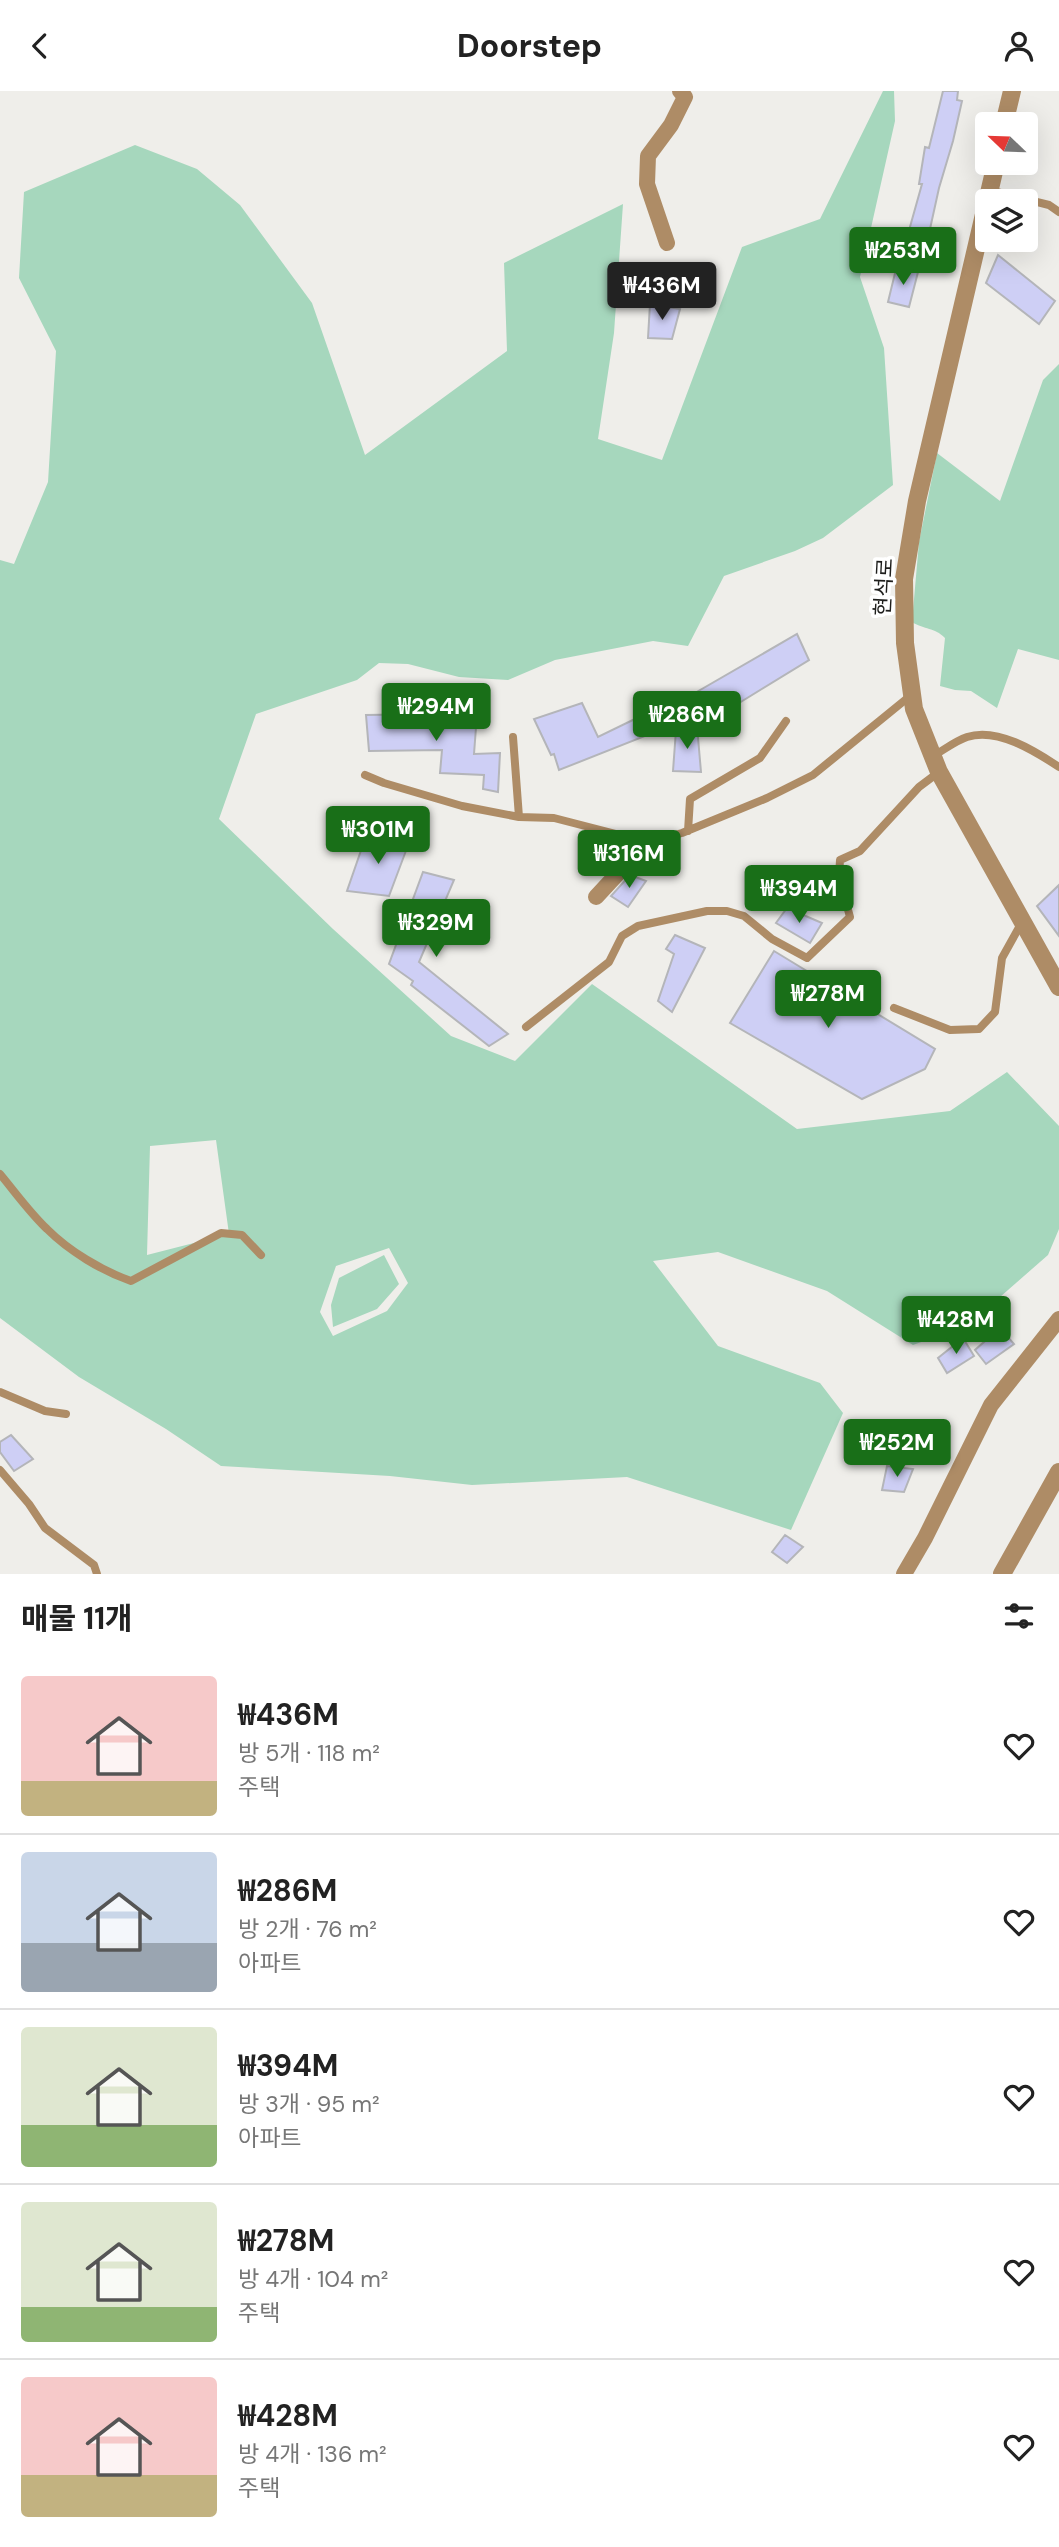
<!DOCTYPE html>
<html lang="ko">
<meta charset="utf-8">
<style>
body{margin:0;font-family:"DM Sans","Noto Sans KR",sans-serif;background:#f2f2f2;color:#222;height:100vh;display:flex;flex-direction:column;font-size:26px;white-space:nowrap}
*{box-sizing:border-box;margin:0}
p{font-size:23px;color:#767676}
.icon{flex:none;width:38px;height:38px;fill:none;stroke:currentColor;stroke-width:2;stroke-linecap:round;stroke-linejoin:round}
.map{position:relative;height:1483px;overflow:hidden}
.sheet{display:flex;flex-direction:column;background:#fff;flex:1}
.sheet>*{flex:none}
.needle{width:46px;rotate:293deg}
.buttons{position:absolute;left:975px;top:21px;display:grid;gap:14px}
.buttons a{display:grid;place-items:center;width:63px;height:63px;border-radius:7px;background:#fff;box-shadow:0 7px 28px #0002;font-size:35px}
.price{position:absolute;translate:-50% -60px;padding:0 16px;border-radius:7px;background:#196f18;color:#fff;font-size:23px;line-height:46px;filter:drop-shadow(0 2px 4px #0008)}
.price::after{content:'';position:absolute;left:50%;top:42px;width:21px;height:16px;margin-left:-10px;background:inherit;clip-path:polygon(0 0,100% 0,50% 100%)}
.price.active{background:#222;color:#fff}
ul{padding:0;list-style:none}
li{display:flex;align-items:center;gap:21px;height:175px;padding:0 21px}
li+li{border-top:2px solid #e0e0e0}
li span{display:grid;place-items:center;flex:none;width:196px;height:140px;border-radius:7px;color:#555}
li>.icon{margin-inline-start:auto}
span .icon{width:84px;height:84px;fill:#fffc;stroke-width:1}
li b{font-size:30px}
h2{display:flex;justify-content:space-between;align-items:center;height:84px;padding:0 21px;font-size:30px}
header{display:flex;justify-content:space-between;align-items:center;height:91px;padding:0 21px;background:#fff;font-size:32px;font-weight:700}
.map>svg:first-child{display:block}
.green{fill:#a6d7bd;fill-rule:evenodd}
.building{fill:#cecff5;stroke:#b4b5b9;stroke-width:2}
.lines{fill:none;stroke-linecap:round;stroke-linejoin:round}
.service{stroke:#ae8c66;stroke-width:8}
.minor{stroke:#ae8c66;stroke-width:16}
.tertiary{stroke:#ae8c66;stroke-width:18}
.labels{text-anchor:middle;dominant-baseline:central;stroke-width:7;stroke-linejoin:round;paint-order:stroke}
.street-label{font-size:21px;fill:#1e1e1c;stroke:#fff}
</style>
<header><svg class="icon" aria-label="back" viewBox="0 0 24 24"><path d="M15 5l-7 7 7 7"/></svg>Doorstep<svg class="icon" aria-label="person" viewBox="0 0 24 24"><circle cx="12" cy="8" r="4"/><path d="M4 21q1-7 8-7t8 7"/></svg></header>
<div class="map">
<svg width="1059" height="1483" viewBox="0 0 1059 1483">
<rect width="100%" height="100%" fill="#efeeea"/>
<path class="green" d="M883,0H894L895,30L860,186L884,257L893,394L823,447L795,460L724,485L688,555L653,550L555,569L508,589L459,586L408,573L379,572L357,589L256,623L219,728L333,838L451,945L515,970L592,893L797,1038L950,1020L1007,981L1059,1035V1138L1048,1164L968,1234L913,1254L827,1200L718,1161L653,1170L718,1255L820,1292L843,1322L791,1439L627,1386L472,1394L390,1385L221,1375L166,1338L79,1286L0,1227V469L14,473L48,391L56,260L19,187L24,101L135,54L197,78L240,114L312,212L365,364L507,260L504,172L623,113L614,242L598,348L662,369L742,156L820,128ZM216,1049L229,1143L147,1164L150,1055ZM389,1157L408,1192L387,1220L333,1245L320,1221L336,1175Z
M1059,273V569L1018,558L997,617L971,600L955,599L940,595L945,547C934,536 925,539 912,531L919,451L937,362L1000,410L1043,289Z
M384,1164L399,1193L377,1218L333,1236L331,1214L339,1187Z"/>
<path class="building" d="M943,0H958L957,9L962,10L953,50L939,97L928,147L908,143L922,93H919L925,56L929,57Z
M998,164L1055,210L1039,233L986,192Z
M896,178L918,181L909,216L888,211Z
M650,213L680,218L672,248L648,247Z
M797,543L809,569L705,633L688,606Z
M582,612L598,646L639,626L645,645L559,679L554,663L551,664L534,628Z
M430,623L429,636L477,623L474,663L500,662L498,701L483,698L484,684L440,682L442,659L369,660L366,624Z
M697,635L701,681L673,680L676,639Z
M366,745L410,749L389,805L347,800Z
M423,781L454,789L419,871L508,943L489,955L411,894L413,890L389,873Z
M630,784L646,790L628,816L611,805Z
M1059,794V845L1037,815Z
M787,817L822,832L810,852L776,832Z
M675,844L705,857L672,921L658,910L674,863L666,858Z
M774,860L935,958L925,978L862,1008L730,932Z
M1000,1237L1014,1253L986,1273L975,1259Z
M963,1247L974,1265L947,1282L938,1267Z
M11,1344L33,1368L14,1380L0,1361V1351Z
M887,1375L913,1378L904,1401L882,1399Z
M785,1444L803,1456L787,1472L772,1461Z"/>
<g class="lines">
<path class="service" d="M989,99L1049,114L1059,121
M513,646L519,726
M933,665C944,659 955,650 967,646C997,636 1035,660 1059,676
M365,684L384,692L462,715L519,726L554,727L647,751L682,742L767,707L813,684L910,605
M688,740L690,708L760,667L786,630
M894,917L950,939L979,938L995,921L1002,867L1022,831
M526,936L609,871L622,845L638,835L707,820H727L744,825L772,848L807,867L850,826L839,786L840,769L860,760L919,696L939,681
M0,1083C15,1101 30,1122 47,1138C69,1160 102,1180 131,1190L221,1142L242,1144L261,1164
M0,1301L45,1320L66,1323
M0,1379L29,1413L45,1437L94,1474L97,1483"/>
<path class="minor" d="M667,152L647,93L648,65L671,34L685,6L680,0
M596,806L647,751
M904,1483L925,1447L991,1314L1059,1228"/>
<path class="tertiary" d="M1004,33L1012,0
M996,72L917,410L904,488L905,552L914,618L939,681L1059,896
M1002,1483L1059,1381"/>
</g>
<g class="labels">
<g class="street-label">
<text transform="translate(884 496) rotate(-87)">현석로</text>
</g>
</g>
</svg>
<div class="buttons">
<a><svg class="needle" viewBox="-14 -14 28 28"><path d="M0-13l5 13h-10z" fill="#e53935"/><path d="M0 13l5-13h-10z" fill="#767676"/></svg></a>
<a><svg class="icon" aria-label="layers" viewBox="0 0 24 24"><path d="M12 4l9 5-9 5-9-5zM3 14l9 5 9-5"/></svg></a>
</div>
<b class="price" style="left:903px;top:196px">₩253M</b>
<b class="price active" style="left:662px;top:231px">₩436M</b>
<b class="price" style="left:436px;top:652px">₩294M</b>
<b class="price" style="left:687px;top:660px">₩286M</b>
<b class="price" style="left:378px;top:775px">₩301M</b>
<b class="price" style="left:629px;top:799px">₩316M</b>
<b class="price" style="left:799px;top:834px">₩394M</b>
<b class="price" style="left:436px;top:868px">₩329M</b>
<b class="price" style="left:828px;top:939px">₩278M</b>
<b class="price" style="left:956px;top:1265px">₩428M</b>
<b class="price" style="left:897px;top:1388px">₩252M</b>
</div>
<section class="sheet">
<h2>매물 11개<svg class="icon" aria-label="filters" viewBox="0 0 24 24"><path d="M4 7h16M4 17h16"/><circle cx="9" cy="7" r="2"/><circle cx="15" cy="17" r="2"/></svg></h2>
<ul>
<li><span style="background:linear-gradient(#f6c9c9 75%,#c2b280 0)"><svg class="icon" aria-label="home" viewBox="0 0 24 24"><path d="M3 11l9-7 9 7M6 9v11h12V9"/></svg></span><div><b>₩436M</b><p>방 5개 · 118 m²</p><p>주택</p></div><svg class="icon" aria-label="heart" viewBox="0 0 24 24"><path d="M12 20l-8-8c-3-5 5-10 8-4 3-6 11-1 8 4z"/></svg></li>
<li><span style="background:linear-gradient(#c9d6e8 65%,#9aa5b1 0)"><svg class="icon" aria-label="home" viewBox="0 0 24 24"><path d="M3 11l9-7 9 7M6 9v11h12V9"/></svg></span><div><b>₩286M</b><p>방 2개 · 76 m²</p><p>아파트</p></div><svg class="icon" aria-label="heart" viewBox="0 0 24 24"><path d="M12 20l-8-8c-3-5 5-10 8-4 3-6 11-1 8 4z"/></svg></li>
<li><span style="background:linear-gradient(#dfe7d0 70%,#8fb573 0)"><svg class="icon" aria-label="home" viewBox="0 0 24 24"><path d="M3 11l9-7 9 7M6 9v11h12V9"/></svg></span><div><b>₩394M</b><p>방 3개 · 95 m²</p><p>아파트</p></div><svg class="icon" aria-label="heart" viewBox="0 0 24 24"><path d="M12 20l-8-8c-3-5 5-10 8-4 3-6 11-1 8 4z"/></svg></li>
<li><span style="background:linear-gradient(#dfe7d0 75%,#8fb573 0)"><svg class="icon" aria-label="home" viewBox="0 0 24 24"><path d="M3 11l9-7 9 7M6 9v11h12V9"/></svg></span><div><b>₩278M</b><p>방 4개 · 104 m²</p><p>주택</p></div><svg class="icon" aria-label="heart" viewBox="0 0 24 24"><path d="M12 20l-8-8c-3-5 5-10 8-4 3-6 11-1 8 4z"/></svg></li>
<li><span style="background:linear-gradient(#f6c9c9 70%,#c2b280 0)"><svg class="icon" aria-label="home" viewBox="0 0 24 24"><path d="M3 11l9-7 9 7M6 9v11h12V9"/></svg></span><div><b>₩428M</b><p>방 4개 · 136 m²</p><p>주택</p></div><svg class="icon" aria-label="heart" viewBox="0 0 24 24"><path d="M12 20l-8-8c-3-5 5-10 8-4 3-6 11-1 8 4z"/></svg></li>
</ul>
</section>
